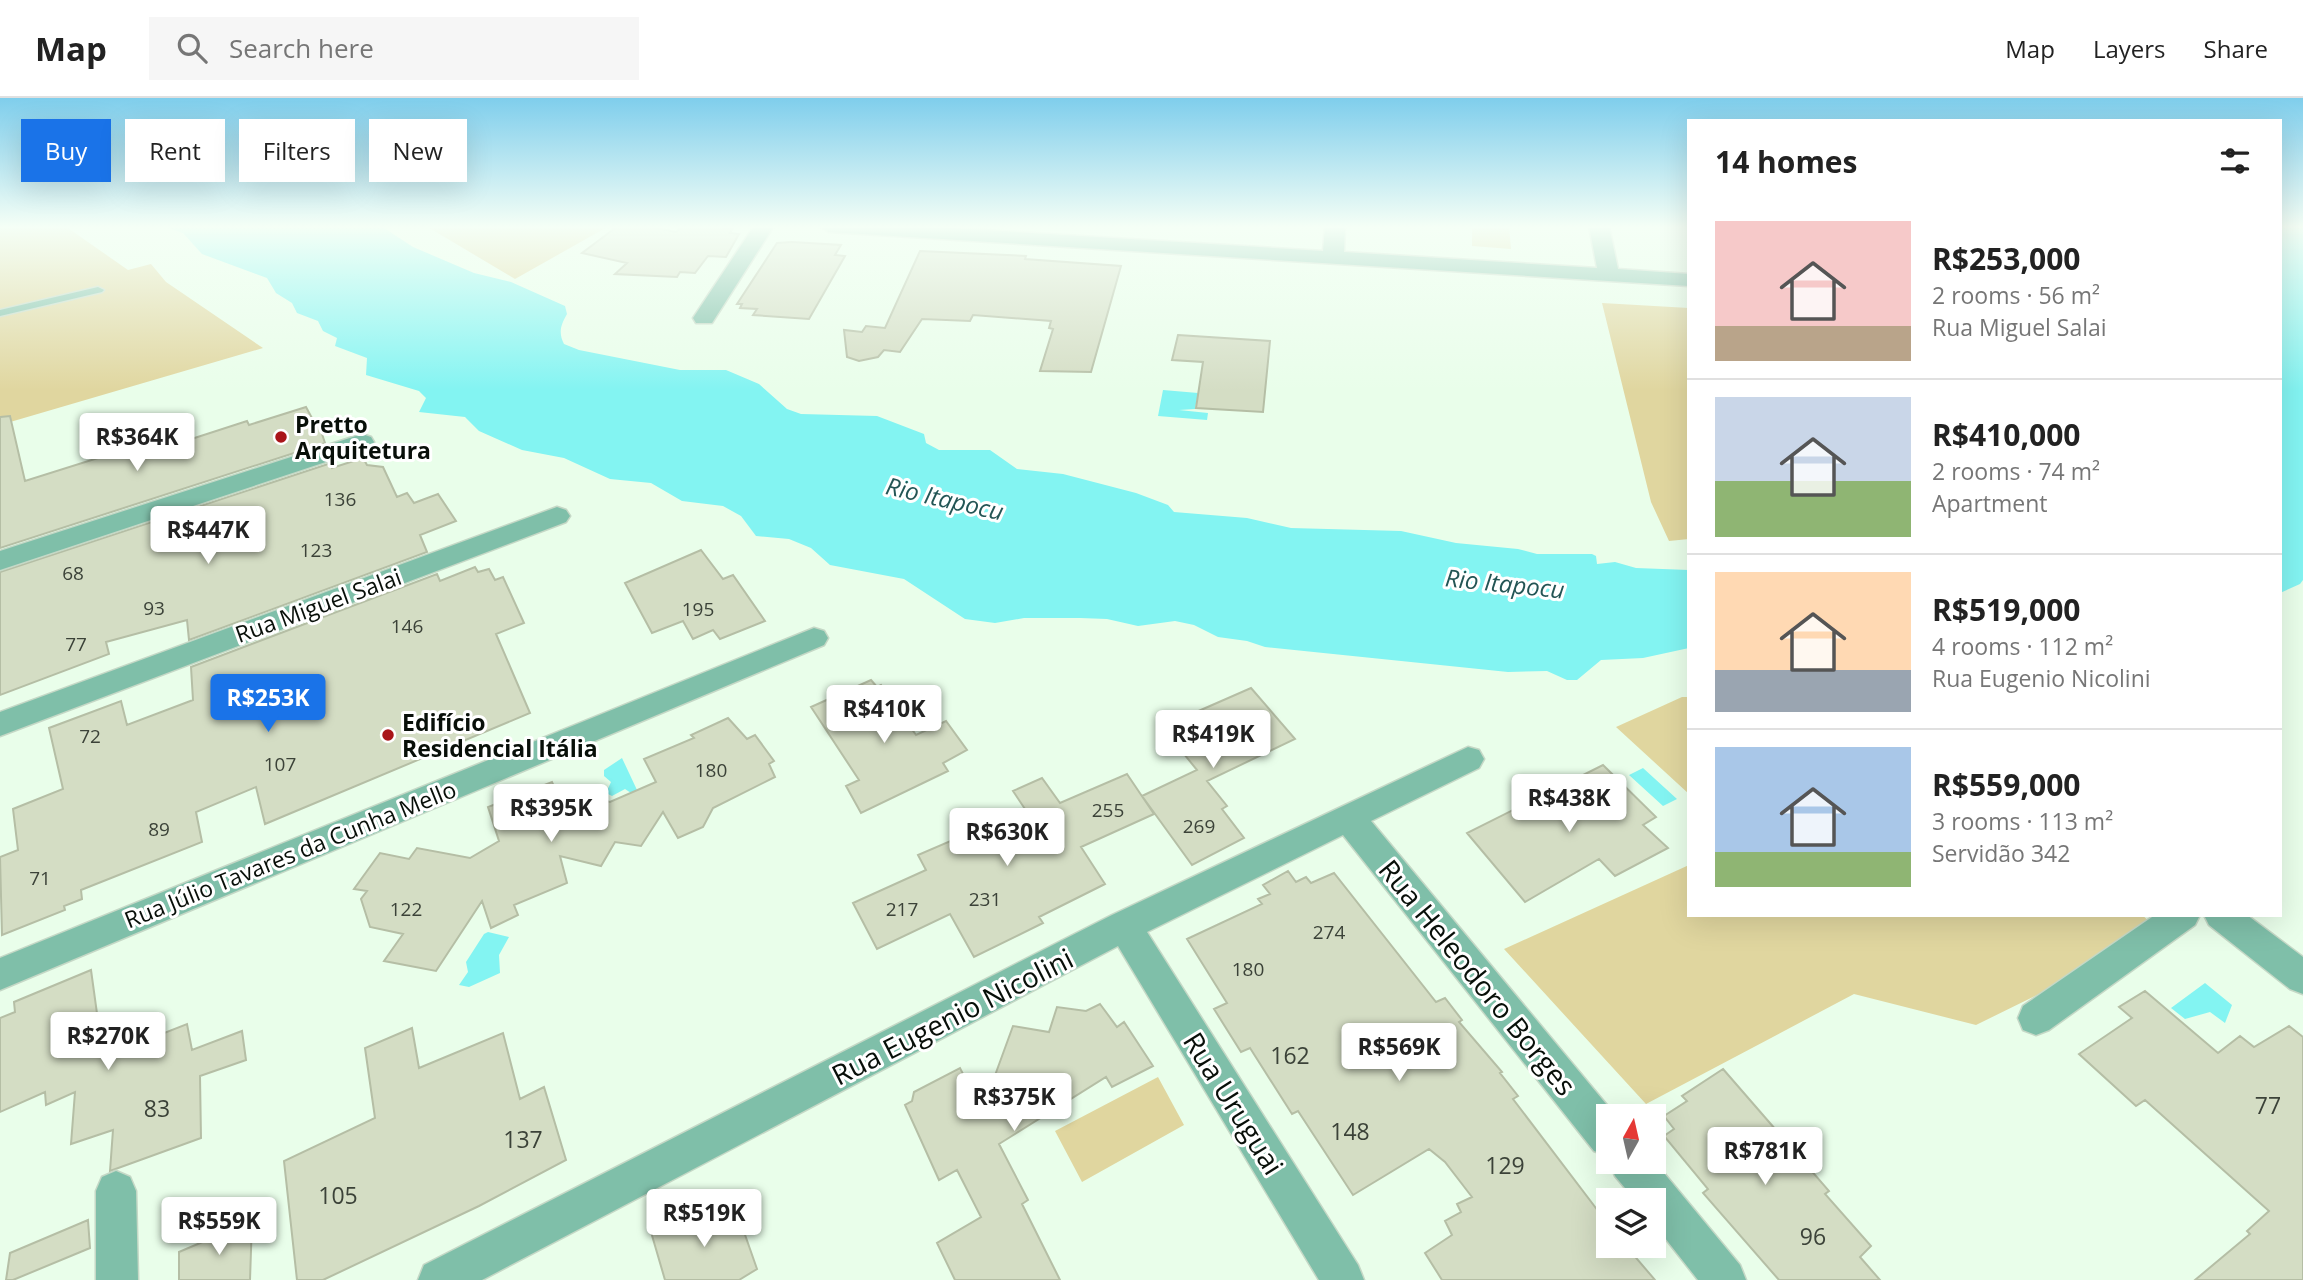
<!DOCTYPE html>
<meta charset="utf-8">
<style>
body{margin:0;font-family:"Open Sans",sans-serif;background:#f6f6f6;color:#222;height:100vh;display:flex;flex-direction:column;font-size:26px;white-space:nowrap}
*{box-sizing:border-box;margin:0}
p{font-size:23px;color:#767676}
.icon{flex:none;width:38px;height:38px;fill:none;stroke:currentColor;stroke-width:2;stroke-linecap:round;stroke-linejoin:round}
.map{position:relative;flex:1;overflow:hidden}
.sheet{position:absolute;left:1687px;top:21px;width:595px;height:798px;display:flex;flex-direction:column;background:#fff;border-radius:0px;box-shadow:0 7px 28px #0002}
.sheet>*{flex:none}
.hud{position:absolute;left:21px;top:21px;width:665px;height:63px;display:flex;gap:14px}
.needle{width:46px;rotate:8deg}
.fabs{position:absolute;left:1596px;top:1006px;display:grid;gap:14px}
.fabs a{display:grid;place-items:center;width:70px;height:70px;border-radius:0px;background:#fff;box-shadow:0 7px 28px #0002;font-size:35px}
.price{position:absolute;translate:-50% -60px;padding:0 16px;border-radius:7px;background:#fff;color:#222;font-size:23px;line-height:46px;filter:drop-shadow(0 2px 4px #0008)}
.price::after{content:'';position:absolute;left:50%;top:42px;width:21px;height:16px;margin-left:-10px;background:inherit;clip-path:polygon(0 0,100% 0,50% 100%)}
.price.current{background:#1a73e8;color:#fff}
ul{padding:0;list-style:none}
li{display:flex;align-items:center;gap:21px;height:175px;padding:0 28px}
li+li{border-top:2px solid #e0e0e0}
li span{display:grid;place-items:center;flex:none;width:196px;height:140px;border-radius:0px;color:#555}
li>.icon{margin-inline-start:auto}
span .icon{width:84px;height:84px;fill:#fffc;stroke-width:1}
li b{font-size:30px}
h2{display:flex;justify-content:space-between;align-items:center;height:84px;padding:0 28px;font-size:30px}
.pill{padding:0 24px;border-radius:0px;background:#fff;box-shadow:0 7px 28px #0002;font-size:24px;line-height:63px}
.pill.current{background:#1a73e8;color:#fff}
header{display:flex;align-items:center;gap:42px;box-sizing:border-box;height:98px;padding:0 35px;background:#fff;border-bottom:2px solid #e0e0e0}
header strong{font-size:33px}
nav{display:flex;gap:38px;margin-inline-start:auto;font-size:24px}
.search{width:490px;height:63px;background:#f6f6f6;display:flex;align-items:center;gap:18px;box-sizing:border-box;padding:0 24px;border-radius:0px;color:#767676;font-size:26px}
.map>svg:first-child{display:block}
.green{fill:#e0d69f}
.water{fill:#83f4f2}
.building{fill:#d4ddc4;stroke:#b5bea5;stroke-width:2}
.lines{fill:none;stroke-linecap:round;stroke-linejoin:round}
.lane-casing{stroke:#c5d8c6;stroke-width:3}
.street-casing{stroke:#c5d8c6;stroke-width:3}
.lane{fill:#7fbfa9;fill-rule:evenodd}
.street{fill:#7fbfa9;fill-rule:evenodd}
.poi-dot{fill:#a91519;stroke:#fff;stroke-width:2.5}
.labels{text-anchor:middle;dominant-baseline:central;stroke-width:6;stroke-linejoin:round;paint-order:stroke}
.number-label{font-size:19px;fill:#3b4238}
.poi-label{font-size:23px;font-weight:bold;fill:#080f09;stroke:#fff;text-anchor:start}
.street-label{font-size:23px;fill:#080f09;stroke:#fff}
.near-number-label{font-size:23px;fill:#3b4238}
.water-label{font-size:24px;font-style:italic;fill:#235555;stroke:#fff}
.near-street-label{font-size:28px;fill:#080f09;stroke:#fff}
</style>
<header>
<strong>Map</strong>
<div class="search"><svg class="icon" aria-label="search" viewBox="0 0 24 24"><circle cx="10" cy="10" r="6"/><path d="M15 15l6 6"/></svg>Search here</div>
<nav><a>Map</a><a>Layers</a><a>Share</a></nav>
</header>
<div class="map">
<svg width="2303" height="1182" viewBox="0 0 2303 1182">
<rect width="100%" height="100%" fill="#e9feea"/>
<path class="green" d="M0,128H65L128,172L151,166L166,184L263,250L0,327Z
M426,128H609L515,181Z
M1472,128H1509L1511,151L1472,148Z
M1602,205L1689,210V441L1669,443L1651,404Z
M1682,599H1689V696L1616,629Z
M1689,767V817H2142L2163,835L1976,927L1854,896L1646,1006L1504,851Z
M1158,979L1184,1027L1082,1084L1055,1033Z"/>
<path class="water" d="M163,128H381L413,149L474,175L511,184L565,208L567,216C561,227 558,234 564,246L579,252L680,272H726L759,286L787,311L801,316L877,318L924,336L926,345L939,352H990L1017,371L1063,376L1136,395L1168,407L1174,414L1247,420L1291,430L1401,433L1456,445L1518,451L1537,456H1592L1596,458L1597,466L1615,464L1636,470L1689,472V550L1643,560L1601,562L1577,582H1567L1547,573L1508,574L1265,549L1247,543L1218,539L1194,527L1175,523L1138,528L1107,521L1080,520H1024L995,525L965,521L904,481L830,467L811,450L789,441L756,438L741,418L723,408L682,403L651,385L610,381L564,360L522,352L479,333L465,319L419,314L426,300L419,293L366,277L367,260L335,248L337,240L323,233L318,223L297,215L292,205L276,195L267,180L202,156L183,135Z
M2280,128H2303V482L2300,486L2280,495Z
M1163,292L1198,295L1195,311L1179,312L1208,315L1207,322L1158,318Z
M622,660L637,692L631,695L625,691L612,698L606,695L611,684L604,678V672Z
M1643,670L1677,701L1663,708L1629,677Z
M488,834L509,839L499,857L500,875L469,889L459,887L468,874L466,864L484,836Z
M2205,885L2232,907L2225,925L2210,914L2185,921L2171,910Z"/>
<path class="building" d="M618,128H645L676,134L683,128L733,130L730,135L739,136L726,159L708,158L695,175L680,174L677,179L615,176L627,165L582,155Z
M792,144L841,147L835,157L845,158L809,221L753,217L757,211L740,210L742,206H737L777,145Z
M920,153L1026,158L1025,161L1121,168L1091,274L1040,273L1053,231L1049,230L1051,223L973,217L970,223L922,221L900,254L884,252L878,259L859,263L847,259L844,232L862,234L866,228L885,230Z
M1178,237L1270,243L1263,314L1196,310L1203,264L1172,262Z
M306,309L313,322L317,321L325,345L0,450V319L10,318L25,383L136,348L139,358L247,323L249,327Z
M363,360L367,367L383,369L397,399L407,395L414,405L438,396L456,423L420,437L427,454L189,542L187,522L106,544L109,556L0,597V474L331,365L332,370Z
M701,452L723,481L733,477L765,523L720,541L713,532L693,541L683,523L652,535L625,485Z
M475,469L478,474L489,471L495,482L503,479L524,525L496,536L530,615L265,726L256,689L196,714L202,744L81,792L82,801L64,808L65,812L2,837L0,759L18,752L13,711L63,691L49,630L121,603L127,627L193,602L191,569L437,476L440,483Z
M871,582L877,589L881,587L916,637L946,623L967,652L943,665L948,673L861,715L846,688L859,682L811,609Z
M1251,590L1295,641L1207,683L1227,708L1222,711L1244,740L1192,767L1142,698L1197,672L1162,629Z
M728,620L747,641L755,637L774,663L769,666L775,679L713,710L703,729L678,740L663,714L641,748L615,744L601,768L560,758L567,785L514,807L518,817L491,830L482,803L436,873L384,863L403,836L370,829L361,801L367,793L354,791L380,755L409,761L417,750L470,760L499,743L488,709L552,684L562,707L595,713L602,702L610,704L656,684L644,661L694,640L691,637Z
M1603,667L1656,719L1643,727L1668,750L1615,778L1599,761L1525,804L1467,735Z
M1127,676L1154,716L1081,749L1105,786L1039,819L1043,825L974,859L950,816L877,851L853,805L926,772L918,757L1025,711L1013,693L1042,680L1060,705Z
M1288,773L1296,784L1306,779L1311,785L1334,775L1436,904L1445,900L1462,922L1459,924L1502,974L1500,975L1518,998L1513,1001L1608,1126V1148H1626L1655,1182H1442L1425,1155L1452,1137L1445,1123L1461,1114L1457,1106L1472,1099L1445,1064L1429,1051L1353,1097L1298,1013L1292,1016L1250,950L1241,954L1214,911L1227,905L1187,841L1262,806L1258,801L1270,796L1263,787Z
M91,872L103,959L187,926L192,952L242,933L246,962L200,978L201,1040L110,1073L113,1032L71,1046L75,994L46,1007L45,994L0,1014V920L15,914L14,904Z
M2145,893L2218,955L2240,938L2254,949L2289,928L2303,939V1182H2195L2250,1136L2247,1133L2269,1113L2145,1002L2136,1008L2079,956L2132,920L2119,909Z
M1100,906L1117,929L1124,924L1153,968L1112,989L1106,979L999,1046L1028,1102L1022,1106L1060,1182H955L937,1145L981,1119L957,1072L939,1082L905,1007L912,1003L914,994L960,970L982,1013L1013,928L1049,934L1057,909L1086,913Z
M412,930L419,970L503,935L520,1001L544,989L566,1062L479,1108L323,1182H297L284,1063L375,1020L365,950Z
M1723,971L1829,1093L1825,1096L1871,1148L1860,1159L1880,1182H1779L1703,1095L1708,1091L1664,1038L1674,1031L1664,1018L1687,1003L1682,998Z
M694,1111L698,1123L708,1119L711,1128L737,1114L757,1171L739,1182H665L651,1134Z
M88,1122L90,1150L13,1182H6L10,1155Z
M252,1123L250,1182H179V1154Z"/>
<g class="lines">
<g class="lane-casing">
<path id="lane" d="M98,189L104,192L102,194L0,218V212Z"/>
</g>
<g class="street-casing">
<path id="street" d="M754,128H774L712,225H696L693,220Z
M819,128H920L1323,153L1325,128H1345L1344,154L1597,170L1589,128H1609L1618,171L1689,176V188L829,134Z
M362,336L371,339L374,344L371,349L0,472V453Z
M557,409L566,412L570,418L566,424L0,638V614Z
M814,530L824,533L828,540L824,547L0,892V860Z
M1468,649L1479,652L1484,661L1479,670L1371,723L1616,1018H1608V1058L1594,1053L1343,737L1147,834L1358,1167L1364,1182H1319L1118,848L482,1182H418L424,1167L1112,817Z
M2155,817H2200L2195,827L2049,932L2036,937L2023,932L2018,920L2023,908Z
M2204,817H2247L2303,859V896L2290,891L2209,827Z
M1654,1063L1740,1167L1746,1182H1698L1654,1126V1102H1635L1615,1078L1609,1064Z
M116,1073L130,1079L136,1093L138,1182H96V1093L102,1079Z"/>
</g>
<use href="#lane" class="lane"/>
<use href="#street" class="street"/>
</g>
<linearGradient id="sky" x2="0" y2="1"><stop stop-color="#7fceec"/><stop offset="0.44" stop-color="#f5fff6"/><stop offset="1" stop-color="#f5fff6" stop-opacity="0"/></linearGradient>
<rect width="2303" height="293" fill="url(#sky)"/>
<g class="poi-dot">
<circle cx="281" cy="339" r="7"/>
<circle cx="388" cy="637" r="7"/>
</g>
<g class="labels">
<g class="number-label">
<text x="340" y="401">136</text>
<text x="316" y="452">123</text>
<text x="73" y="475">68</text>
<text x="154" y="510">93</text>
<text x="698" y="511">195</text>
<text x="407" y="528">146</text>
<text x="76" y="546">77</text>
<text x="90" y="638">72</text>
<text x="280" y="666">107</text>
<text x="711" y="672">180</text>
<text x="1108" y="712">255</text>
<text x="1199" y="728">269</text>
<text x="159" y="731">89</text>
<text x="40" y="780">71</text>
<text x="985" y="801">231</text>
<text x="406" y="811">122</text>
<text x="902" y="811">217</text>
<text x="1329" y="834">274</text>
<text x="1248" y="871">180</text>
</g>
<g class="poi-label">
<text x="295" y="326">Pretto<tspan x="295" dy="26">Arquitetura</tspan></text>
<text x="402" y="624">Edifício<tspan x="402" dy="26">Residencial Itália</tspan></text>
</g>
<g class="street-label">
<text transform="translate(318 507) rotate(-20)">Rua Miguel Salai</text>
<text transform="translate(290 756) rotate(-22)">Rua Júlio Tavares da Cunha Mello</text>
</g>
<g class="near-number-label">
<text x="1290" y="957">162</text>
<text x="2268" y="1007">77</text>
<text x="157" y="1010">83</text>
<text x="1350" y="1033">148</text>
<text x="523" y="1041">137</text>
<text x="1505" y="1067">129</text>
<text x="338" y="1097">105</text>
<text x="1813" y="1138">96</text>
</g>
<g class="water-label">
<text transform="translate(945 400) rotate(13)">Rio Itapocu</text>
<text transform="translate(1505 485) rotate(6)">Rio Itapocu</text>
</g>
<g class="near-street-label">
<text transform="translate(1478 879) rotate(51)">Rua Heleodoro Borges</text>
<text transform="translate(952 918) rotate(-27)">Rua Eugenio Nicolini</text>
<text transform="translate(1234 1005) rotate(58)">Rua Uruguai</text>
</g>
</g>
</svg>
<div class="fabs">
<a><svg class="needle" viewBox="-14 -14 28 28"><path d="M0-13l5 13h-10z" fill="#e53935"/><path d="M0 13l5-13h-10z" fill="#767676"/></svg></a>
<a><svg class="icon" aria-label="layers" viewBox="0 0 24 24"><path d="M12 4l9 5-9 5-9-5zM3 14l9 5 9-5"/></svg></a>
</div>
<b class="price" style="left:137px;top:375px">R$364K</b>
<b class="price" style="left:208px;top:468px">R$447K</b>
<b class="price current" style="left:268px;top:636px">R$253K</b>
<b class="price" style="left:884px;top:647px">R$410K</b>
<b class="price" style="left:1213px;top:672px">R$419K</b>
<b class="price" style="left:1569px;top:736px">R$438K</b>
<b class="price" style="left:551px;top:746px">R$395K</b>
<b class="price" style="left:1007px;top:770px">R$630K</b>
<b class="price" style="left:108px;top:974px">R$270K</b>
<b class="price" style="left:1399px;top:985px">R$569K</b>
<b class="price" style="left:1014px;top:1035px">R$375K</b>
<b class="price" style="left:1765px;top:1089px">R$781K</b>
<b class="price" style="left:704px;top:1151px">R$519K</b>
<b class="price" style="left:219px;top:1159px">R$559K</b>
<div class="hud">
<a class="pill current">Buy</a>
<a class="pill">Rent</a>
<a class="pill">Filters</a>
<a class="pill">New</a>
</div>
<section class="sheet">
<h2>14 homes<svg class="icon" aria-label="filters" viewBox="0 0 24 24"><path d="M4 7h16M4 17h16"/><circle cx="9" cy="7" r="2"/><circle cx="15" cy="17" r="2"/></svg></h2>
<ul>
<li><span style="background:linear-gradient(#f6c9c9 75%,#b9a48a 0)"><svg class="icon" aria-label="home" viewBox="0 0 24 24"><path d="M3 11l9-7 9 7M6 9v11h12V9"/></svg></span><div><b>R$253,000</b><p>2 rooms · 56 m²</p><p>Rua Miguel Salai</p></div></li>
<li><span style="background:linear-gradient(#c9d6e8 60%,#8fb573 0)"><svg class="icon" aria-label="home" viewBox="0 0 24 24"><path d="M3 11l9-7 9 7M6 9v11h12V9"/></svg></span><div><b>R$410,000</b><p>2 rooms · 74 m²</p><p>Apartment</p></div></li>
<li><span style="background:linear-gradient(#ffd9b3 70%,#9aa5b1 0)"><svg class="icon" aria-label="home" viewBox="0 0 24 24"><path d="M3 11l9-7 9 7M6 9v11h12V9"/></svg></span><div><b>R$519,000</b><p>4 rooms · 112 m²</p><p>Rua Eugenio Nicolini</p></div></li>
<li><span style="background:linear-gradient(#a9c7e8 75%,#8fb573 0)"><svg class="icon" aria-label="home" viewBox="0 0 24 24"><path d="M3 11l9-7 9 7M6 9v11h12V9"/></svg></span><div><b>R$559,000</b><p>3 rooms · 113 m²</p><p>Servidão 342</p></div></li>
</ul>
</section>
</div>
